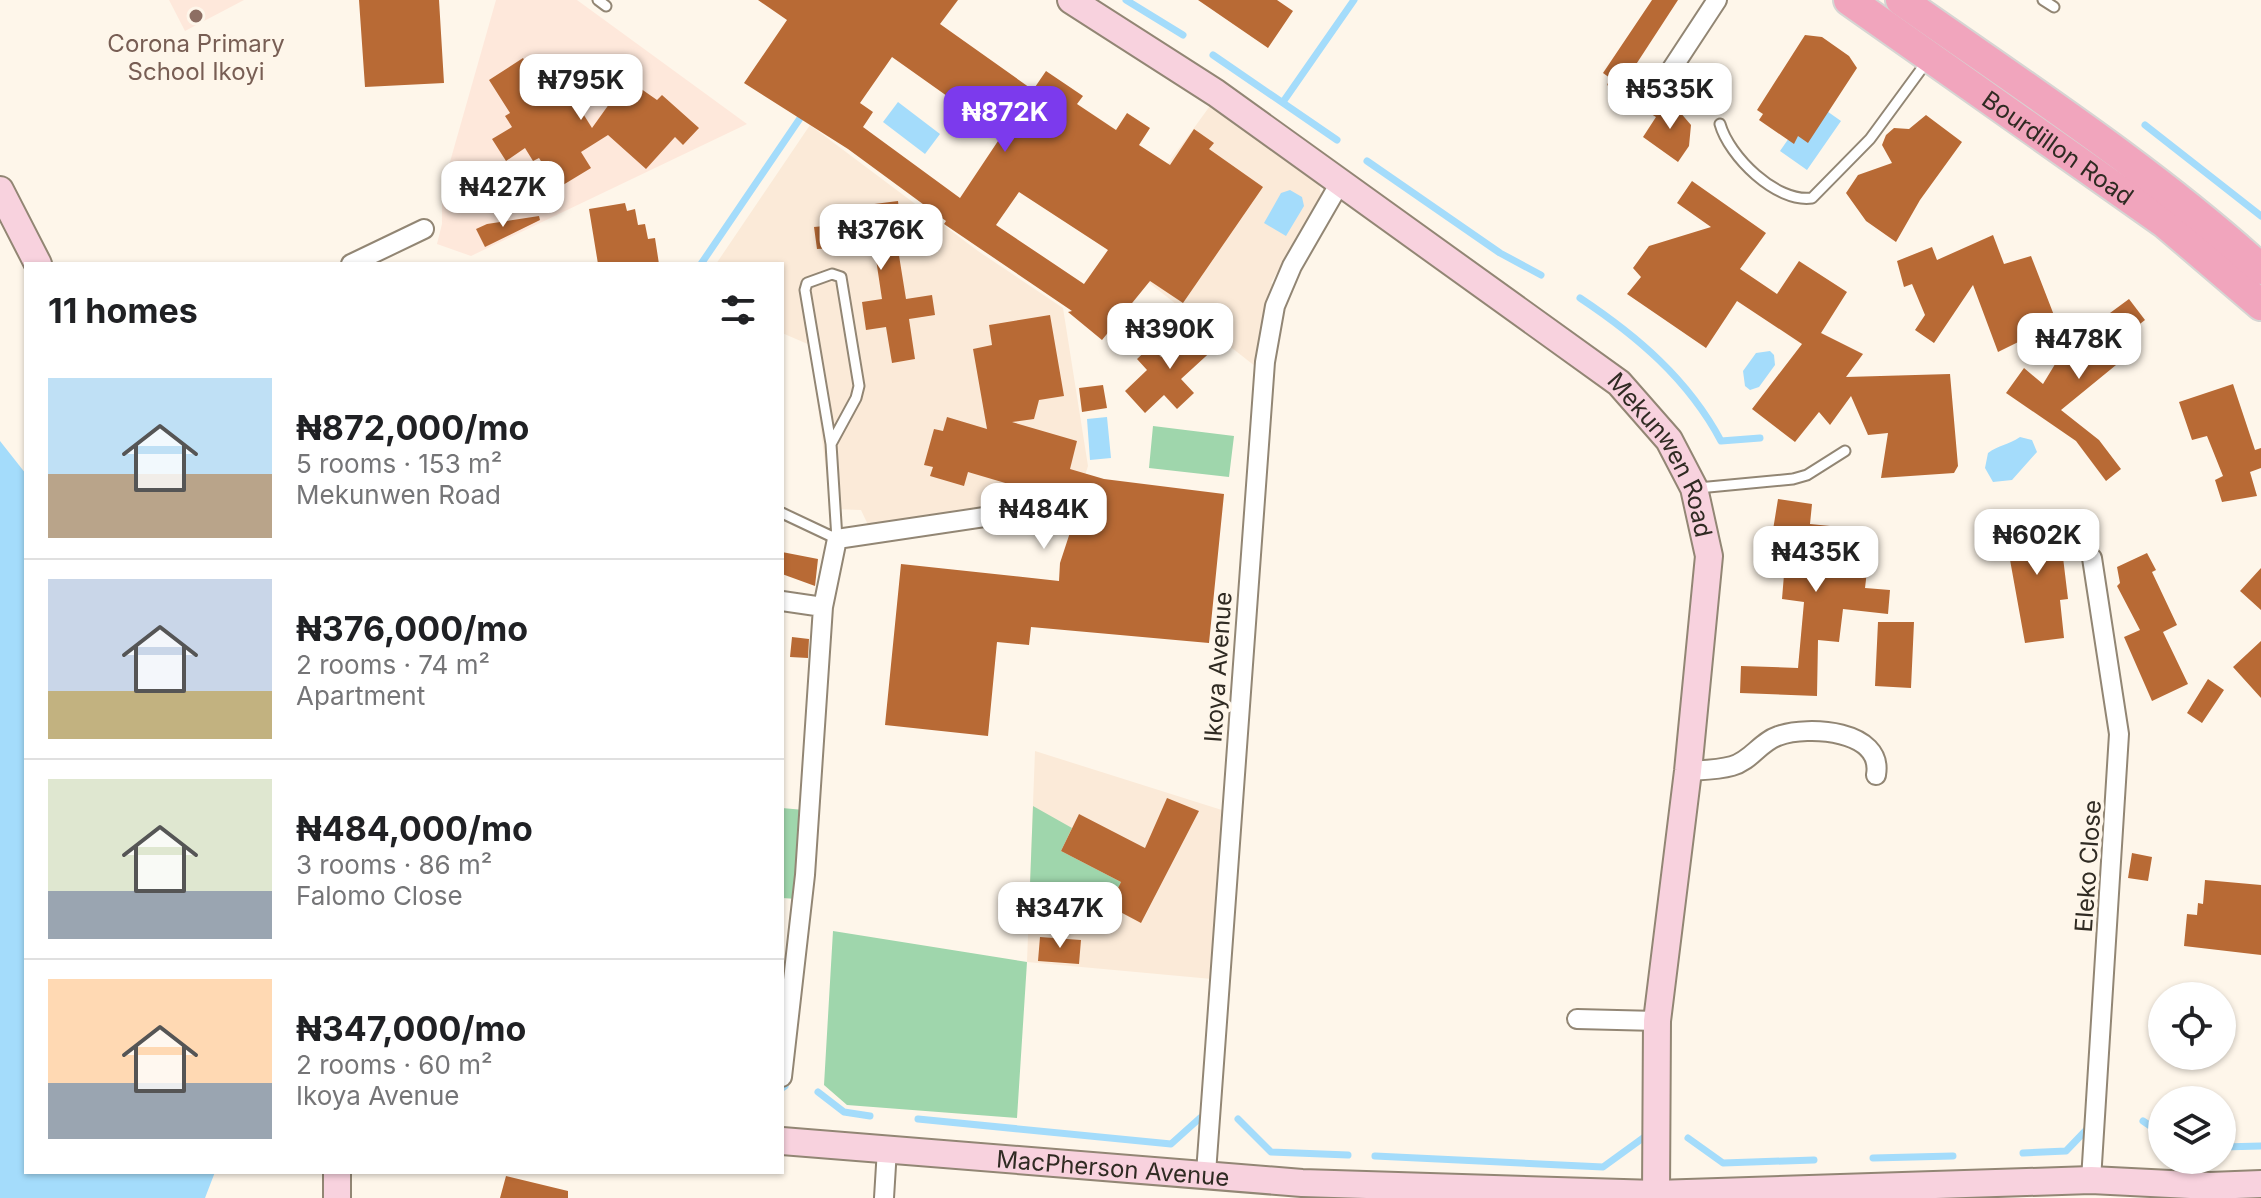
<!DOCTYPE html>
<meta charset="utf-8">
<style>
body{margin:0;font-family:Inter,sans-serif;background:#f6f6f6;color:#202124;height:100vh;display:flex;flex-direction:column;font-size:30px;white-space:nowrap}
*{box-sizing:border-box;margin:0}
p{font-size:26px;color:#757577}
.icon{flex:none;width:44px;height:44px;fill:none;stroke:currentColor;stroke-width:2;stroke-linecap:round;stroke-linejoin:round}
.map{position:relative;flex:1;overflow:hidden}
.drawer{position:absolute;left:24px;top:262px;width:760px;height:912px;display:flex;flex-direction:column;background:#fff;border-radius:0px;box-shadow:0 2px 6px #0004}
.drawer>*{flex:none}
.tools{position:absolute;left:2148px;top:982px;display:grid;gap:16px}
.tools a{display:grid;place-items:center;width:88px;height:88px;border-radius:50%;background:#fff;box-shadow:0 2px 6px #0004;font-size:40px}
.price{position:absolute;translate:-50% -68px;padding:0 18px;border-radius:16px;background:#fff;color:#222;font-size:26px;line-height:52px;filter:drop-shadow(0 2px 4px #0008)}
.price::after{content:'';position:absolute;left:50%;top:48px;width:24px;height:18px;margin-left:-12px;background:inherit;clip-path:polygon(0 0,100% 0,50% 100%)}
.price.current{background:#7c3aed;color:#fff}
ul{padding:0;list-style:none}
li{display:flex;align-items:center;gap:24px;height:200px;padding:0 24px}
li+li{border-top:2px solid #e0e0e0}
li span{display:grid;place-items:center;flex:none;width:224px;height:160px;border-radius:0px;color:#555}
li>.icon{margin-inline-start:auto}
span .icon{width:96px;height:96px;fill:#fffc;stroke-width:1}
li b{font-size:34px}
h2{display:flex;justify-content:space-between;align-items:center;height:96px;padding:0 24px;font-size:34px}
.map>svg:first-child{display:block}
.commercial{fill:#fbead8}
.education{fill:#fee8db}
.green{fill:#9fd6ac}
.water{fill:#a4dcfb}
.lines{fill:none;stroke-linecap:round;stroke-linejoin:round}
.stream{stroke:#a4dcfb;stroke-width:7}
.building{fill:#b86a35;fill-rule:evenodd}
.lane-casing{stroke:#928674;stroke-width:13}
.street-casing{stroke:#928674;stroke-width:22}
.secondary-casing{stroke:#928674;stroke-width:30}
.primary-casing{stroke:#d6d5d3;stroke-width:34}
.lane{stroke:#fff;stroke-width:9}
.street{stroke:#fff;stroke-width:18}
.secondary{stroke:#f8d2de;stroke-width:26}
.primary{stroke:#f1a5bd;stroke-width:30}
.education-dot{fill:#8d6e63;stroke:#fef6ea;stroke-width:3}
.labels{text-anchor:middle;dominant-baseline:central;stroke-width:7;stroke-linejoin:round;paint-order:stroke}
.education-label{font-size:24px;fill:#785e54;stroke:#fef6ea}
.street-label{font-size:24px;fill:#302b23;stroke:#fef6ea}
</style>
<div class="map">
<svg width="2261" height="1198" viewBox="0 0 2261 1198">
<rect width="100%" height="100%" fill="#fef6ea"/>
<path class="commercial" d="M1215,99L1317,166L1321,197L1271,283L1277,287L1269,296L1260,370L1106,249Z
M810,125L978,251L1063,308L1088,466L1073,513L877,544L861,510L831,509L810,345L782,333V264H716Z
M1035,751L1225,811L1212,979L1027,962Z"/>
<path class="education" d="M169,0H244L185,31Z
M496,0H577L747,124L471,256L437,244L442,224V190Z"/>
<path class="green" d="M1153,426L1234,436L1229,477L1149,468Z
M1033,806L1072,828L1061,851L1121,882L1098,927L1048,910L1029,911Z
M782,808L804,810L797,899L782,898Z
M833,931L1027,962L1017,1118L847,1105L824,1085Z"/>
<path class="water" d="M898,102L940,134L925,154L883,122Z
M1814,102L1841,121L1807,170L1780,151Z
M1290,190L1302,197L1304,206L1286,236L1264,223L1281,193Z
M1770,351L1774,355L1775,365L1759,387L1750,390L1745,386L1743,371L1756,353Z
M1107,417L1111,458L1090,460L1087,419Z
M2020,437L2032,440L2037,452L2012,480L1993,482L1985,468L1988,453C1999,445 2008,445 2020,437Z
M0,441L26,474V1172H215L205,1198H0Z"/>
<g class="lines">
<path class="stream" d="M1126,0L1183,35
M1213,55L1337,140
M1283,102L1354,0
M2145,125L2261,216
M1367,161L1500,253L1541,275
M701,264L805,111
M1580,298C1637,336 1688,379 1721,441L1760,438
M782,1088L785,1086
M818,1092L844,1112L870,1116
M918,1119L1171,1144L1200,1118
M1238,1119L1271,1152L1348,1155
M2143,1121L2162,1134
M1688,1138L1723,1163L1814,1160
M2222,1147L2261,1146
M2023,1153L2066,1151L2091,1125
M1375,1156L1603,1167L1643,1138
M1873,1158L1953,1156"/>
</g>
<path class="building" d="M359,0H439L444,83L365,87Z
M758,0H958L940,24L1033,90L1046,71L1083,96L1077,104L1116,130L1127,113L1150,128L1139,145L1170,165L1194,129L1214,143L1209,149L1263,187L1183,303L1150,281L1102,340L1068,312L1072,311L944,224L946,221L848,149L744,83L787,20ZM892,57L1002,135L960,198L863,127L873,112L860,103ZM1019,192L1108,250L1084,284L996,225Z
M1198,0H1277L1293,11L1268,48Z
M1652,0H1678L1635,66L1657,67L1640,96L1639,106L1607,85L1610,78L1603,73Z
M1805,35L1822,37L1849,56L1857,68L1808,143L1798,136L1794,144L1759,120L1763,114L1757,110Z
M523,58L534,76L552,64L592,128L627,79L657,100L662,95L699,128L683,145L675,137L646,169L608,135L581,152L591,168L558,188L539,158L533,161L525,148L506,161L492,139L512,127L505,116L510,113L489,80Z
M1667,98L1681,107L1679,111L1691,125L1689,146L1678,162L1643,137L1656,117L1651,114L1660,109Z
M1926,115L1962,142L1920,200L1896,242L1866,221L1846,193L1858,175L1892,163L1882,145L1886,135L1894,128L1909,129Z
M1692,181L1766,233L1740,269L1777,294L1799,261L1847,292L1821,333L1863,354L1846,377L1950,374L1958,466L1954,473L1881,478L1888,433L1868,435L1851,396L1830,425L1819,412L1795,442L1752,409L1802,344L1737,301L1706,348L1627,294L1641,277L1633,268L1649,246L1711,227L1677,203Z
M898,201L903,243H897L906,299L932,295L935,315L909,319L915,359L892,363L886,327L866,330L862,302L882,299L874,246L817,249L814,227L845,224L843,208Z
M625,203L627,211L635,209L638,225L645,224L648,239L655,238L659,264H598L589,209Z
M539,216L540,220L485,247L476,229L487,224Z
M1993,235L2004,264L2031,256L2057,323L1998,352L1973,285L1934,343L1915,330L1925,315L1912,284L1904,287L1897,261L1932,247L1937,260Z
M2129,299L2145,320L2105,351L2116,365L2061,410L2099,440L2121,469L2106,481L2076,441L2006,393L2024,368L2043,384L2060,356L2057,352Z
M1050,315L1064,396L1039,400L1034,419L1012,422L1077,441L1070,469L1104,479L1224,494L1209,643L1031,627L1029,645L997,642L988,736L885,725L901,564L1059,581L1060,563L1079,505L968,472L964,486L930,476L933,467L924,465L934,429L943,431L947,417L987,429L973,349L992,345L989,325Z
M1197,324L1217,346L1181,379L1194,393L1177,409L1164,395L1145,413L1125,391L1147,370L1137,359L1151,346L1161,357Z
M2233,384L2255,450L2261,448V468L2250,472L2257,496L2222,502L2215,480L2223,476L2207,436L2192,440L2179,402Z
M1103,385L1107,408L1082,412L1079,388Z
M1778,499L1812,504L1810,524L1850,528V534L1871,537L1865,588L1890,590L1888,614L1843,609L1839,642L1818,640L1817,696L1740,693L1741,666L1798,668L1804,602L1782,599L1787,538L1772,536Z
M2050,516L2054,551L2062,549L2068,599L2060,600L2064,638L2025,643L2003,521Z
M782,552L818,559L815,586L782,574Z
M2147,553L2156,570L2152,572L2177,625L2163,632L2188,684L2152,701L2124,637L2140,630L2117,586L2120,583L2117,567Z
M2261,568V610L2240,591Z
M1878,622H1914L1911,688L1875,686Z
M792,637L809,639L808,658L790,657Z
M2261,641V698L2233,667Z
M2208,679L2224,690L2202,723L2187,713Z
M1167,798L1199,811L1141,923L1109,906L1121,882L1061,851L1079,814L1145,848Z
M2132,853L2152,857L2148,881L2128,878Z
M2205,880L2261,885V955L2184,946L2187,914L2197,915L2198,903L2203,904Z
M1040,937L1081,940L1079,964L1038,961Z
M506,1176L568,1191V1198H500Z"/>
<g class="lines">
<g class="lane-casing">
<path id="lane" d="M598,0L606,6
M2043,0L2054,7
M1720,124C1729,156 1776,203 1812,198L1870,139L1928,60
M1698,488L1793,479L1807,475L1845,451
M782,513L837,539L831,444L805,290L807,283L832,274L841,277L859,386L856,398L831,444"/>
</g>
<g class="street-casing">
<path id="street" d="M1650,102L1717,0
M351,264L424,229
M782,601L823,607
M1688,771C1703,770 1718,770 1732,766C1751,761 1760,742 1778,736C1808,725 1884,730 1876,775
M1577,1019L1657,1021
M782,1077L805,875L823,607L837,539L991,516
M1206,1173L1265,362L1275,306L1292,266L1341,181
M2091,1180L2119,734L2092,558
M884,1198L887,1149"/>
</g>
<g class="secondary-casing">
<g id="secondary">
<path id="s1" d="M1071,0L1216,93L1619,383L1669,440L1694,488L1709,556L1688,771L1657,1021L1656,1194"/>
<path d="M0,190L38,264"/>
<path id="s2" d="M782,1141L1302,1183L1656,1194L2091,1180L2210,1186L2261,1184"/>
<path d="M337,1198V1172"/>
</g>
</g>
<g class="primary-casing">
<g id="primary">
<path id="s3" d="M1849,0L2165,223L2261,305"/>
<path d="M1901,0C2023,86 2151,169 2261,269"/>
</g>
</g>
<use href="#lane" class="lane"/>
<use href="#street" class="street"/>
<use href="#secondary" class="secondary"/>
<use href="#primary" class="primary"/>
</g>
<circle class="education-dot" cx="196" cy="16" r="8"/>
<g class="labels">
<g class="education-label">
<text x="196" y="43">Corona Primary<tspan x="196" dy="28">School Ikoyi</tspan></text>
</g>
<g class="street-label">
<text stroke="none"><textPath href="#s3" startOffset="256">Bourdillon Road</textPath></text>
<text stroke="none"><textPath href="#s1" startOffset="754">Mekunwen Road</textPath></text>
<text transform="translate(1218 667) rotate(-86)">Ikoya Avenue</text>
<text transform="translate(2088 866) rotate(-86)">Eleko Close</text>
<text stroke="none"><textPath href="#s2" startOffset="332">MacPherson Avenue</textPath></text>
</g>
</g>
</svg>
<div class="tools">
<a><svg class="icon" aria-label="locate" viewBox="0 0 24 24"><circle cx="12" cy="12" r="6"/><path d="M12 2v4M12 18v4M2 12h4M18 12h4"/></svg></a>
<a><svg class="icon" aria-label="layers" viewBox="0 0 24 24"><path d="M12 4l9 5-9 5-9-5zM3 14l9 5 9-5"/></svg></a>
</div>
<b class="price" style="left:581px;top:122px">₦795K</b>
<b class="price" style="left:1670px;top:131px">₦535K</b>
<b class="price current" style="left:1005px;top:154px">₦872K</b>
<b class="price" style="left:503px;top:229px">₦427K</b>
<b class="price" style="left:881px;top:272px">₦376K</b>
<b class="price" style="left:1170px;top:371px">₦390K</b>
<b class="price" style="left:2079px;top:381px">₦478K</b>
<b class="price" style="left:1044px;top:551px">₦484K</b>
<b class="price" style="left:2037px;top:577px">₦602K</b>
<b class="price" style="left:1816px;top:594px">₦435K</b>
<b class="price" style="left:1060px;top:950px">₦347K</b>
<section class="drawer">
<h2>11 homes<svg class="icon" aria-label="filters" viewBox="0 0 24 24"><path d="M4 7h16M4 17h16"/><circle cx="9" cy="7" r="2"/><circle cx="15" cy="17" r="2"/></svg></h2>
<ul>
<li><span style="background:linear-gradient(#bfe0f5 60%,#b9a48a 0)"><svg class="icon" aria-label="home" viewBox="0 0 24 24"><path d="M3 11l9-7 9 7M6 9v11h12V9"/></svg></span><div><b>₦872,000/mo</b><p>5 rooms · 153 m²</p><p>Mekunwen Road</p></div></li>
<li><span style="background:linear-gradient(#c9d6e8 70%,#c2b280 0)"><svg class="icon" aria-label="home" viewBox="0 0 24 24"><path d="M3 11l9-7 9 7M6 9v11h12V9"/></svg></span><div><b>₦376,000/mo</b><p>2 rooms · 74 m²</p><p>Apartment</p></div></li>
<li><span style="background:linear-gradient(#dfe7d0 70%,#9aa5b1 0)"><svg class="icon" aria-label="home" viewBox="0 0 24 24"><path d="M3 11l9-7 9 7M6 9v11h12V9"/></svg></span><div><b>₦484,000/mo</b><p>3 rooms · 86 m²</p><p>Falomo Close</p></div></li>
<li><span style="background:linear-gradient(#ffd9b3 65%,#9aa5b1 0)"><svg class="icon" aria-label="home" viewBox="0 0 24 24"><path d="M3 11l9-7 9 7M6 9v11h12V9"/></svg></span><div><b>₦347,000/mo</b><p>2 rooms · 60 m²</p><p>Ikoya Avenue</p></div></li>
</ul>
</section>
</div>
